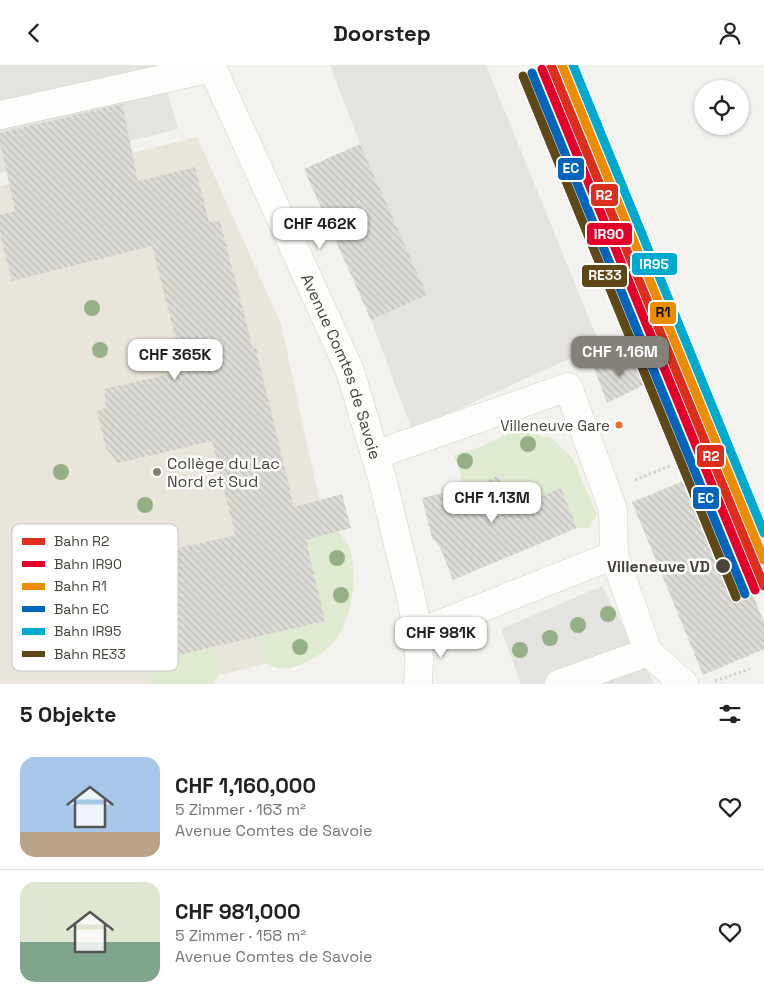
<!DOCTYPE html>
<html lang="de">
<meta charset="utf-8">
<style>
body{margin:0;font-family:"Space Grotesk",sans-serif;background:#f6f6f6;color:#222;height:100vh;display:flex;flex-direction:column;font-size:19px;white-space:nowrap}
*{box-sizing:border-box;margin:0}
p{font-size:16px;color:#767676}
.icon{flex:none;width:28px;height:28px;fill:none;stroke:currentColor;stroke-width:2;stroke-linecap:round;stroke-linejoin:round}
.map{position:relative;height:619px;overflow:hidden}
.panel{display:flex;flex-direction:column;background:#fff;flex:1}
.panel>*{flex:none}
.tools{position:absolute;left:694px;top:15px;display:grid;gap:10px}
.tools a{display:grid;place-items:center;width:55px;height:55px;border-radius:50%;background:#fff;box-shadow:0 1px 4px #0004;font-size:25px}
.price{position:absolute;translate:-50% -42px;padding:0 11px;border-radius:10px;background:#fff;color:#222;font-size:16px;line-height:32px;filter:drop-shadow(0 1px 2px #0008)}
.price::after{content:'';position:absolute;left:50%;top:30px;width:15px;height:11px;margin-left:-8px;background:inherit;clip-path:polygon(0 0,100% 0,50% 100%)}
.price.current{background:#848179;color:#fff}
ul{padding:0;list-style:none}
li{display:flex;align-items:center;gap:15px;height:125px;padding:0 20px}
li+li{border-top:1px solid #e0e0e0}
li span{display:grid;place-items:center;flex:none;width:140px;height:100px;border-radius:15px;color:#555}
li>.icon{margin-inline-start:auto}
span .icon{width:60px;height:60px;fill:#fffc;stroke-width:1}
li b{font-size:21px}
h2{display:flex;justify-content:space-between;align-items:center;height:60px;padding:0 20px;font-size:21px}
header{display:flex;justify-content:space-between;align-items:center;height:65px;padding:0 20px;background:#fff;font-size:22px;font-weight:600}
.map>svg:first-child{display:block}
.education{fill:#e9e5da}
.green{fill:#dfebd0}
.parking{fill:#e5e3df}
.building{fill:url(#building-back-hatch)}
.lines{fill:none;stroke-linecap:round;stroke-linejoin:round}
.minor-casing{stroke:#d1d0cc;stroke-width:29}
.path{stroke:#d3d1cc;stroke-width:3;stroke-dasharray:2.5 2.5;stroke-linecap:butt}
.minor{stroke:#fdfdfc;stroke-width:28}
.rail-1-casing{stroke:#fff;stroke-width:12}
.rail-2-casing{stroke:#fff;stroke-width:12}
.rail-3-casing{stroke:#fff;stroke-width:12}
.rail-4-casing{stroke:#fff;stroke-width:12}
.rail-5-casing{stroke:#fff;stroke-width:12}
.rail-6-casing{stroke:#fff;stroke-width:12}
.rail-1{stroke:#dd2e1d;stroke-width:9}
.rail-2{stroke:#e4002b;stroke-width:9}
.rail-3{stroke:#ea8d03;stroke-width:9}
.rail-4{stroke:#0065bd;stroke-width:9}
.rail-5{stroke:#00a9ce;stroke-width:9}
.rail-6{stroke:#5f4817;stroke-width:9}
.tree{fill:#95af86}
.bus-dot{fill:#f26522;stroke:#fff;stroke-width:2}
.poi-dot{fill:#848179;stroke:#fff;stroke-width:2}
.stop-dot{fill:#49443a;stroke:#fff;stroke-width:2}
.labels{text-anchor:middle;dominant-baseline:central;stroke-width:5;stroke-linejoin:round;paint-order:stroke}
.bus-label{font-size:15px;fill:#49443a;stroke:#fff;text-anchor:end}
.street-label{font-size:16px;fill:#49443a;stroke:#fff}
.poi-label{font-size:16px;fill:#49443a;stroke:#fff;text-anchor:start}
.stop-label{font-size:16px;font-weight:bold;fill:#49443a;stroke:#fff;text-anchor:end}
.key{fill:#fff;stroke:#c8c7c4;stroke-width:1}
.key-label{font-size:14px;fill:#49443a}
.line-badge{stroke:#fff;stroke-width:2}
.badge-label{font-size:14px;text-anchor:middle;font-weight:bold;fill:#fff}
.pale-badge-label{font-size:14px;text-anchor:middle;font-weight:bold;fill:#111}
</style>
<header><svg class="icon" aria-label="back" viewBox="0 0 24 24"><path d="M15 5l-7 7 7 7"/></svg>Doorstep<svg class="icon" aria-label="person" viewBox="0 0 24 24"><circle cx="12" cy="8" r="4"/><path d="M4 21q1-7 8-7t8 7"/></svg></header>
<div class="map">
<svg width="764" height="619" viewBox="0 0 764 619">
<defs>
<pattern id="building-back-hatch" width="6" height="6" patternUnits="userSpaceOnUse" patternTransform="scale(1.25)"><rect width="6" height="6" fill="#dddbd6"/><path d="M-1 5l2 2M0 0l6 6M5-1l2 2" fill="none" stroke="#bfbdb8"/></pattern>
</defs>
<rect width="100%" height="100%" fill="#f3f2ee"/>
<path class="education" d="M197,72L281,259L345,554L338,570L328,583L185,619H0V121Z"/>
<path class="green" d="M517,365L552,373L573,394L597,450L588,463H577L561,423L513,443L499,410L460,428L461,410L454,390L480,382Z
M302,457L335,463C339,468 346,475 349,481C358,509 353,545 339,570C327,589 281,619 264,594C260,588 259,578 257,572L325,556Z
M215,581L221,603L214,619H150L144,596L149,597Z"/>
<path class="parking" d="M0,0H160L178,64L0,108Z
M330,0H486L600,280L412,365L371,255L427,230L360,79Z
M602,521L654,619H521L501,564Z"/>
<path class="building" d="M122,39L138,116L195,102L209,157L220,156L253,284L256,283L294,442L342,429L351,463L306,475L325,556L149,597L125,496L235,470L212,376L118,398L106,383L97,347L106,342L104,324L184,306L152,181L12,216L0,170V150L15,146L0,77V68Z
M360,79L427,230L371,255L304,104Z
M634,289L646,319L607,338L594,303Z
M703,408L764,557V584L703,610L632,437Z
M499,410L513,443L561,423L577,463L453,515L440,482L432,473L422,433L482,418Z"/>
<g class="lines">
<g class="minor-casing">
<g id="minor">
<path id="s1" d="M211,0L350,306L382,413L410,528L418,568L419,597L418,619"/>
<path d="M0,50L212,3"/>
<path d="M375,390L568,322L613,444L614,490L648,587L684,619"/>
<path d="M418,568L614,490"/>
<path d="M559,619L648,587"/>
</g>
</g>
<path class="path" d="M635,415L672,400
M715,616L750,604"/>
<use href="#minor" class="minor"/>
<g class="rail-1-casing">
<path id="rail-1" d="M551,0L764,521"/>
</g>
<g class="rail-2-casing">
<path id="rail-2" d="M542,4L755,525"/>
</g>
<g class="rail-3-casing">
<path id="rail-3" d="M562,0L764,495"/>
</g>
<g class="rail-4-casing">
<path id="rail-4" d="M532,8L745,529"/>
</g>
<g class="rail-5-casing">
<path id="rail-5" d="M573,0L764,468"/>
</g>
<g class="rail-6-casing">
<path id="rail-6" d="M523,11L736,532"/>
</g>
<use href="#rail-1" class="rail-1"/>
<use href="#rail-2" class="rail-2"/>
<use href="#rail-3" class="rail-3"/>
<use href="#rail-4" class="rail-4"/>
<use href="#rail-5" class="rail-5"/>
<use href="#rail-6" class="rail-6"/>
</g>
<g class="tree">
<circle cx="92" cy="243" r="8"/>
<circle cx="100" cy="285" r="8"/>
<circle cx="528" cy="379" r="8"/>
<circle cx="465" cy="396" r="8"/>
<circle cx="61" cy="407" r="8"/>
<circle cx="145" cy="440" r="8"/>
<circle cx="337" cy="493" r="8"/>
<circle cx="341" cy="530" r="8"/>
<circle cx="608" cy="549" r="8"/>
<circle cx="578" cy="560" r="8"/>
<circle cx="550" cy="573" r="8"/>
<circle cx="300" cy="582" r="8"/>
<circle cx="520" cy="585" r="8"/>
</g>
<circle class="bus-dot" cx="619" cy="360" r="4.5"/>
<circle class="poi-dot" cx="157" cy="407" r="5"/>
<circle class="stop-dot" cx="723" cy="501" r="8"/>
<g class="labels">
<g class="bus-label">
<text x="610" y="360">Villeneuve Gare</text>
</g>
<g class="street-label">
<text stroke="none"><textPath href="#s1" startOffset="329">Avenue Comtes de Savoie</textPath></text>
</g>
<g class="poi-label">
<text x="167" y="398">Collège du Lac<tspan x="167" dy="18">Nord et Sud</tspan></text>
</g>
<g class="stop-label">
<text x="710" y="501">Villeneuve VD</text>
</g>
</g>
<rect x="12" y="459" width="166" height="147" rx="8" class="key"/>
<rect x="22" y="473" width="23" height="7" fill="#dd2e1d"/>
<rect x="22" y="496" width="23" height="6" fill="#e4002b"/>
<rect x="22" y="518" width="23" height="7" fill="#ea8d03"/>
<rect x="22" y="541" width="23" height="6" fill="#0065bd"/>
<rect x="22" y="563" width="23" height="7" fill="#00a9ce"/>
<rect x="22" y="586" width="23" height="6" fill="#5f4817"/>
<g class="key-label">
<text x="54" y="481">Bahn R2</text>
<text x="54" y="504">Bahn IR90</text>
<text x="54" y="526">Bahn R1</text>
<text x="54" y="549">Bahn EC</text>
<text x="54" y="571">Bahn IR95</text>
<text x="54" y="594">Bahn RE33</text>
</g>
<g class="line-badge">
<rect x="557" y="92" width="28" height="24" rx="5" fill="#0065bd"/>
<rect x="590" y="118" width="29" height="24" rx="5" fill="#dd2e1d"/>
<rect x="586" y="157" width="47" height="24" rx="5" fill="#e4002b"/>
<rect x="631" y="187" width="47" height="24" rx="5" fill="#00a9ce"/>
<rect x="581" y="199" width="47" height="24" rx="5" fill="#5f4817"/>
<rect x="649" y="236" width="28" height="24" rx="5" fill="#ea8d03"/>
<rect x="696" y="379" width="29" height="24" rx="5" fill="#dd2e1d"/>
<rect x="692" y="421" width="28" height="24" rx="5" fill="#0065bd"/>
</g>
<g class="badge-label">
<text x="571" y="108">EC</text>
<text x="604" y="135">R2</text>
<text x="609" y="174">IR90</text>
<text x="654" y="204">IR95</text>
<text x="605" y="215">RE33</text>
<text x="711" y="396">R2</text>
<text x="706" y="438">EC</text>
</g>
<g class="pale-badge-label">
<text x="663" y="252">R1</text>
</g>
</svg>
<div class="tools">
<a><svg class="icon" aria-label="locate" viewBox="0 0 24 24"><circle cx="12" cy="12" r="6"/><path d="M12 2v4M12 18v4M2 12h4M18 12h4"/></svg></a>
</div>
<b class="price" style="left:320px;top:185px">CHF 462K</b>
<b class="price current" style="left:620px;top:313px">CHF 1.16M</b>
<b class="price" style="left:175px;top:316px">CHF 365K</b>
<b class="price" style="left:492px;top:459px">CHF 1.13M</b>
<b class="price" style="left:441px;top:594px">CHF 981K</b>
</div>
<section class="panel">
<h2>5 Objekte<svg class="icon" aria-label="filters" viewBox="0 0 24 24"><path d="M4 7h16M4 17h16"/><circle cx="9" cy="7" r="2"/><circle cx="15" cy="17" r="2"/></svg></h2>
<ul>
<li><span style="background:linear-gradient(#a9c7e8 75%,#b9a48a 0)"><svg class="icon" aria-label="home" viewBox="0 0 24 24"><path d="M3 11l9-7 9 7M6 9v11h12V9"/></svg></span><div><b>CHF 1,160,000</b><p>5 Zimmer · 163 m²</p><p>Avenue Comtes de Savoie</p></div><svg class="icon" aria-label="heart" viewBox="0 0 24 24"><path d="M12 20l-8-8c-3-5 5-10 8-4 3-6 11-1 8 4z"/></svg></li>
<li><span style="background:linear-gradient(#dfe7d0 60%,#7fa58c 0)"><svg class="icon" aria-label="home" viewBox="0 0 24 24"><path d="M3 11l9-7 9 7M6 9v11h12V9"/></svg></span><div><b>CHF 981,000</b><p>5 Zimmer · 158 m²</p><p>Avenue Comtes de Savoie</p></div><svg class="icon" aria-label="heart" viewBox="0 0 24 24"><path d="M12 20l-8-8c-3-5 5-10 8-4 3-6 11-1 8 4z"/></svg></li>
</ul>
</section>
